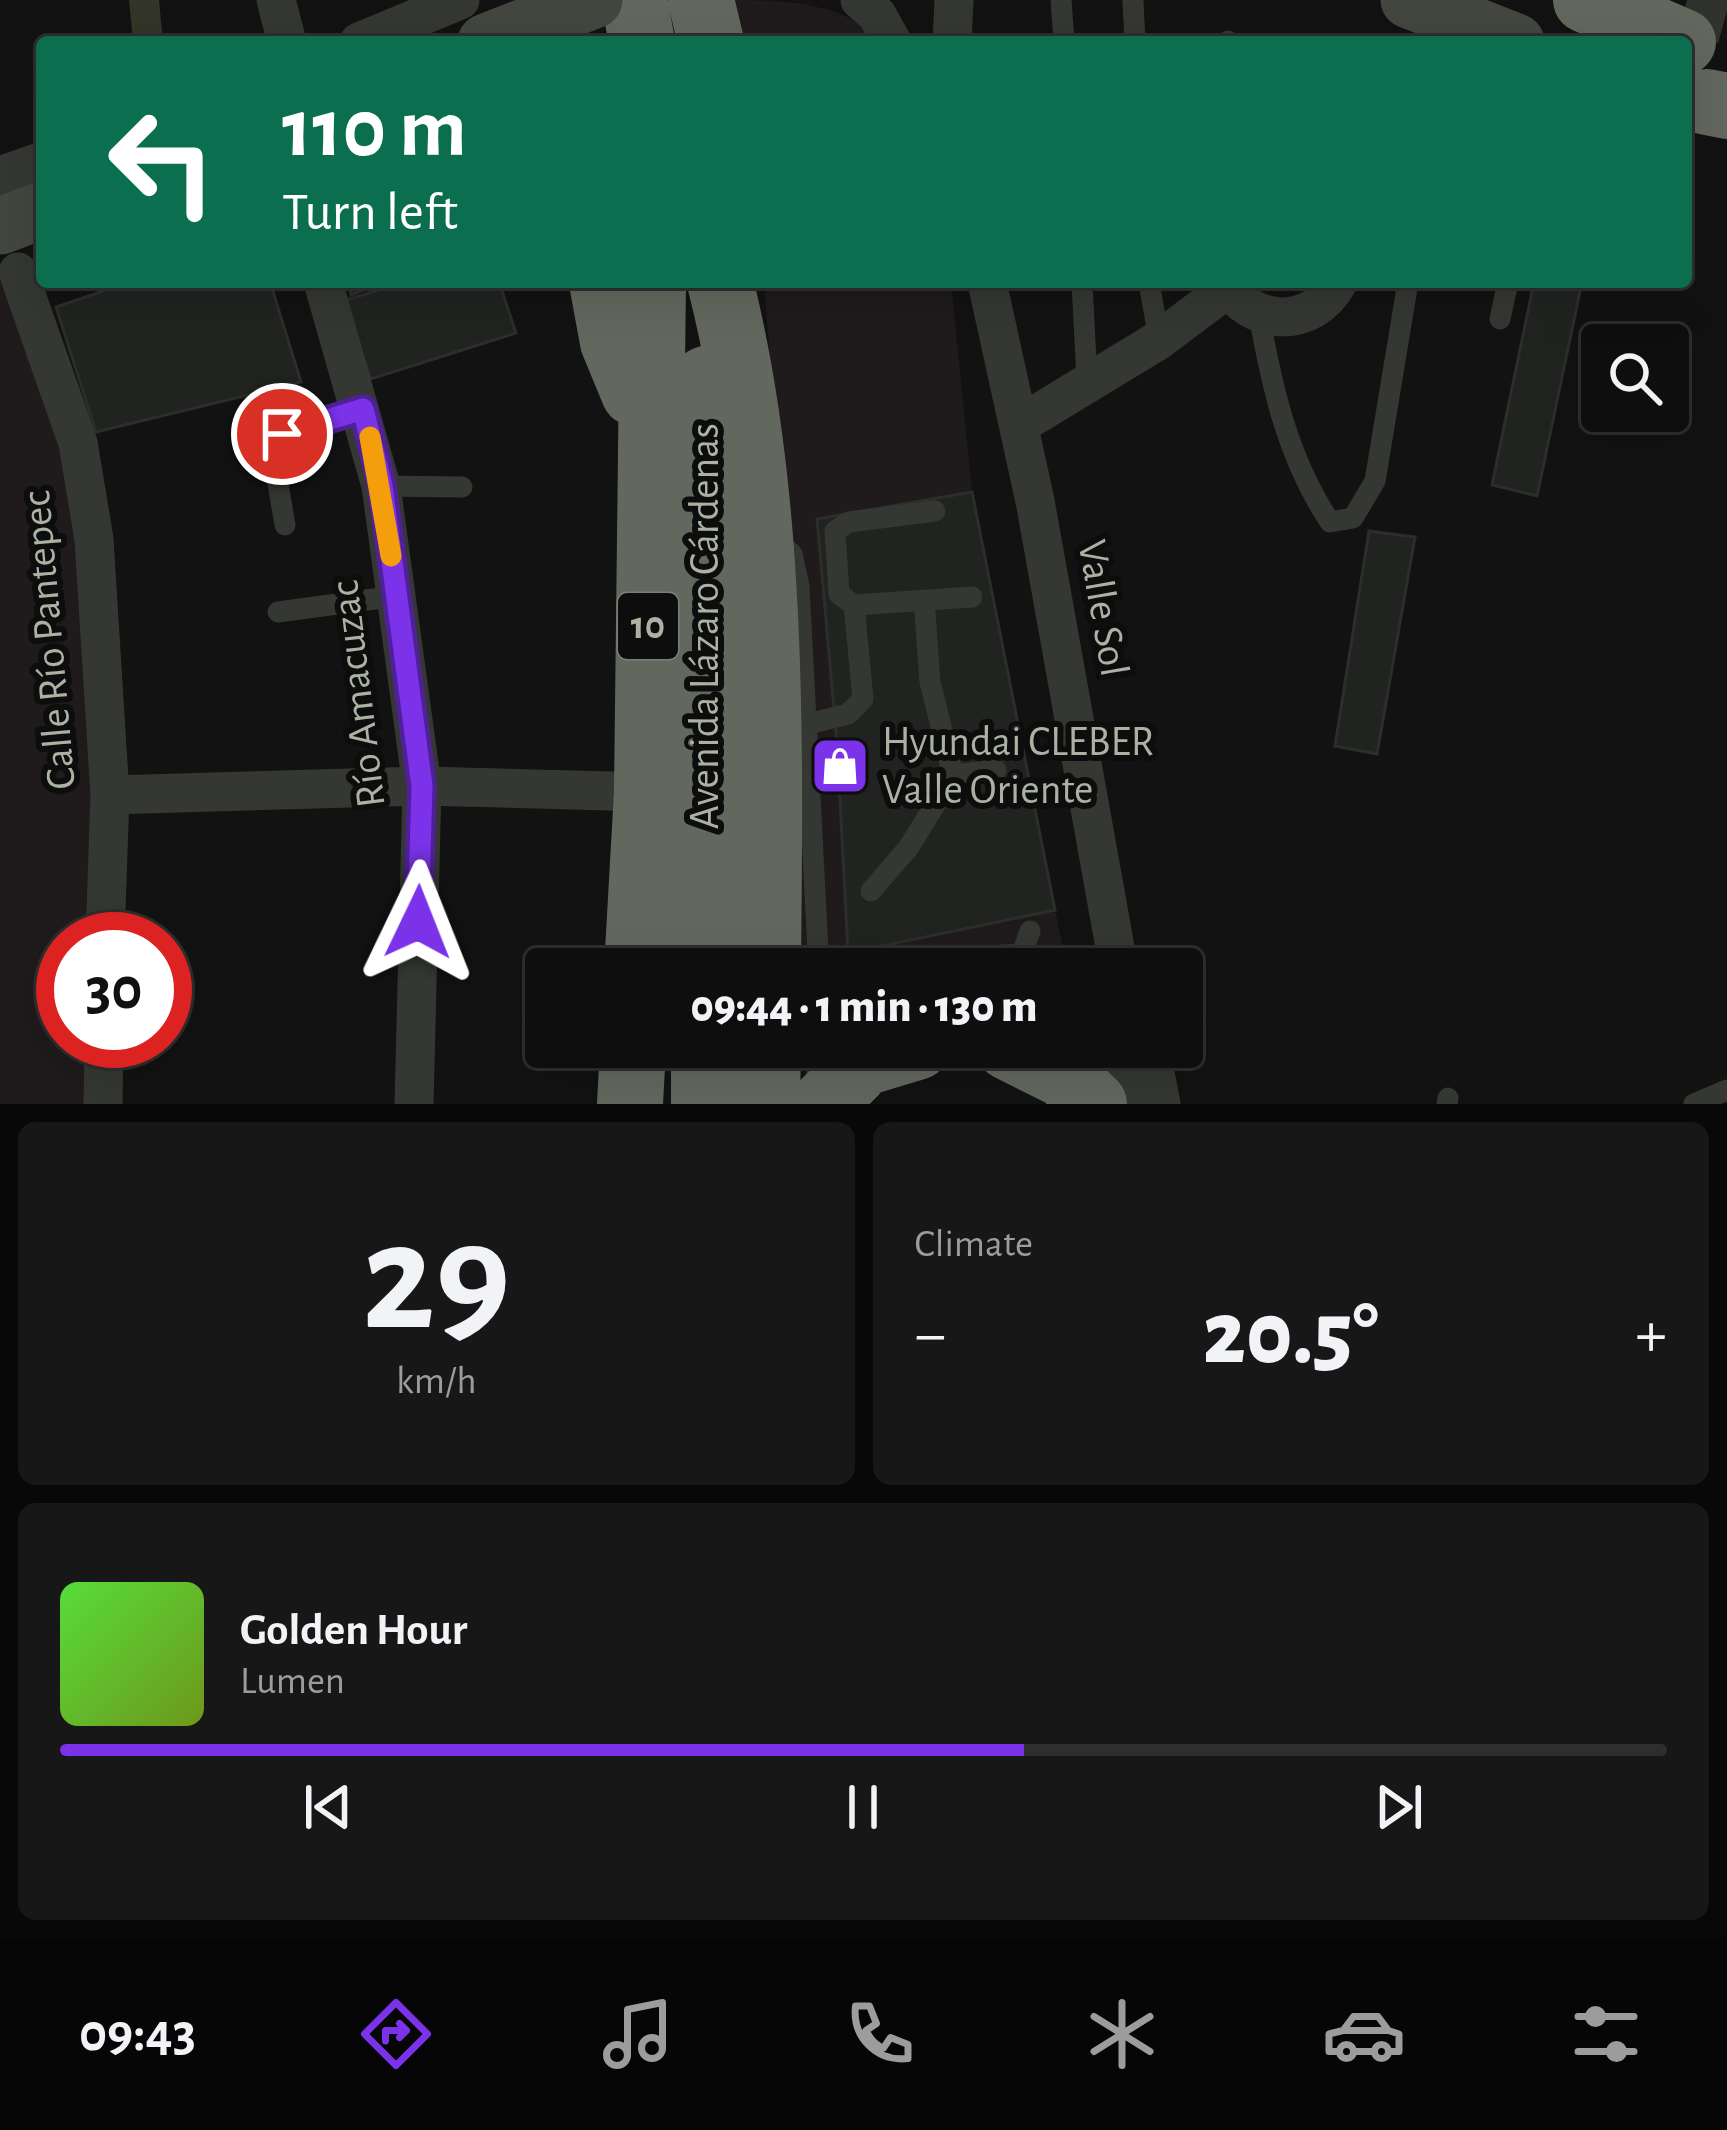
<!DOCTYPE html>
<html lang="en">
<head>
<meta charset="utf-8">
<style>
  body { margin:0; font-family:"Alegreya Sans",sans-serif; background:#161716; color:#f1f3f6; height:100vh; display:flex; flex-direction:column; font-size:45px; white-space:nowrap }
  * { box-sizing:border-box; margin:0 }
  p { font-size:39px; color:#9a9c9d }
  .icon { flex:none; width:66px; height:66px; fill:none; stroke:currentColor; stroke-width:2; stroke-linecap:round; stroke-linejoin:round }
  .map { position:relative; height:1104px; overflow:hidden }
  .drawer { display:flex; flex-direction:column; gap:18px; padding:18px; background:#070807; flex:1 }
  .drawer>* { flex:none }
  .hud { position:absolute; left:36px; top:36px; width:1656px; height:252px; border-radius:12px; box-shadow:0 12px 48px #0002,0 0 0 3px #2d2e2e; background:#0b6e4f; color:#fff; overflow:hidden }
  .fabs { position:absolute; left:1581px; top:324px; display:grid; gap:24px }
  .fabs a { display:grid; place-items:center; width:108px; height:108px; border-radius:12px; background:#0d0e0d; box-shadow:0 12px 48px #0002,0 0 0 3px #2d2e2e; font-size:60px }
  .speed { position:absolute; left:36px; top:912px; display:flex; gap:24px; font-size:60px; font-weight:700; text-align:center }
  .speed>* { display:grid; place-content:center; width:156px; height:156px; border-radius:50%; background:#0d0e0d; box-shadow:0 12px 48px #0002,0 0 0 3px #2d2e2e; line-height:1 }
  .speed .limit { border:18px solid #d22; background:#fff; color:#111 }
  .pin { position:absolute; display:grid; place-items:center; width:102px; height:102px; color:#fff; margin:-51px; border:6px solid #fff; border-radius:50%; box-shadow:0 3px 12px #0007 }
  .me { position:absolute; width:132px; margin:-66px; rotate:2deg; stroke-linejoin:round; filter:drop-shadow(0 0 9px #0008) }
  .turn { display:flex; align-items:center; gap:42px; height:252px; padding:0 48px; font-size:54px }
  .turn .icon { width:156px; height:156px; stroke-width:2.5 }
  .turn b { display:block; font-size:84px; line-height:102px }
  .big { font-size:90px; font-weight:800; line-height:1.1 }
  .drawer .tile { flex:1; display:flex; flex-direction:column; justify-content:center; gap:18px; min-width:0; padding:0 42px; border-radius:18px; background:#161716 }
  .drawer .dial { align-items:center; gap:0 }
  .dial b { font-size:156px; line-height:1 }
  .song { display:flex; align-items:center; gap:36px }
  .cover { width:144px; height:144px; border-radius:18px; background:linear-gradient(135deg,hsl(110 70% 55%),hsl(80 70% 35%)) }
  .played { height:12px; border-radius:6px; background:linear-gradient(90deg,#7b32e9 60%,#2d2e2e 60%) }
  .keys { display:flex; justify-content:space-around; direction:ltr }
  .heat { display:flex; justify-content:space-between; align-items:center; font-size:66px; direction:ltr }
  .drawer .tiles { flex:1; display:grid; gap:18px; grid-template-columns:1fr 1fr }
  .tile:last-child { grid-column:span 2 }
  .trip { position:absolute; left:525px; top:948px; width:678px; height:120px; border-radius:12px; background:#0d0e0d; box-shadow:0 12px 48px #0002,0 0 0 3px #2d2e2e; font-weight:800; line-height:120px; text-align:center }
  .menu { display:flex; height:192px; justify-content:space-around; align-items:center; background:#050605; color:#9a9c9d }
  .menu .icon { width:84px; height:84px }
  .menu .selected { color:#7b32e9 }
  .menu b { font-size:54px; color:#f1f3f6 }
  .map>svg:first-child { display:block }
  .green { fill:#1f1a1b }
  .water { fill:#333528 }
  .building { fill:#212321; stroke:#2c2e2b; stroke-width:3 }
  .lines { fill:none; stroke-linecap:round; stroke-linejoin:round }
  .highway-tunnel { stroke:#30322e; stroke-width:66; stroke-dasharray:66 33; stroke-linecap:butt }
  .lane { stroke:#343732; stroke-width:21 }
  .street { stroke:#343732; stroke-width:39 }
  .secondary { stroke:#434740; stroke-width:57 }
  .highway { stroke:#63685e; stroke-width:66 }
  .secondary-bridge { stroke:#434740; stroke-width:57 }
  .route-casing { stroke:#502097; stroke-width:30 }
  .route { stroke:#7b32e9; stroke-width:21 }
  .slow { stroke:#f59e0b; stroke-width:21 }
  .labels { text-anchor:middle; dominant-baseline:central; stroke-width:12; stroke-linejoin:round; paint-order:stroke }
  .shield { fill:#0c0d0c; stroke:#7b8076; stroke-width:3 }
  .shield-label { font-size:39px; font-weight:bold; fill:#abb2a3 }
  .street-label { font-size:42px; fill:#abb2a3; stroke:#0c0d0c }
  .poi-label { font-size:42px; fill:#abb2a3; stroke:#0c0d0c; text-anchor:start }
</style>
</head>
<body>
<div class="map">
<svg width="1727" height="1104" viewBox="0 0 1727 1104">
  <rect width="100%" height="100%" fill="#111211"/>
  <!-- green -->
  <path class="green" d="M720,0c58,0 128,0 158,42h-137z
    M18,272l60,171 32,496h-47v102h46v63h-109v-822z
    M764,282h187l21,210 95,477h-269l-15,-440z"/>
  <!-- water -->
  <path class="water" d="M129,0h30l4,42h-30z"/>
  <!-- building -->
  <path class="building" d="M130,282h140l31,100 -205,50 -40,-125z
    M349,282h36l-34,13z
    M405,282h94l17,51 -145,46 -28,-78z
    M1534,282h48l-45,214 -45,-11z
    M972,492l83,418 -207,43 -11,-210 -20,-224z
    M1369,531l46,6 -38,217 -42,-8z"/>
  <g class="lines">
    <!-- highway-tunnel -->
    <path class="highway-tunnel" d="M1687,0l40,11"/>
    <!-- lane -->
    <path class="lane" d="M1061,0l3,42
      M1133,1l2,41
      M1228,42v-1
      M1082,282l5,99
      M1149,282l10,58
      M1259,314c13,74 29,145 71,208l23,-4 22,-37 33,-199
      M1500,319l8,-37
      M381,486l81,1
      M935,511l-86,11 -14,9 4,63 15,11 118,-8
      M285,525l-13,-76 10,-15 81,-25
      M776,541l16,13 7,32 20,383
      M924,600l6,82 23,93
      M278,612l118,-16
      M808,724l40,-10 15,-15 -9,-94
      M871,891l38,-44 44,-72 43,-5
      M892,969l28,-10 102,-5 8,-23
      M816,1091l2,-44
      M1447,1104l1,-6
      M1694,1104l33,-14"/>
    <!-- street -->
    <path class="street" d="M276,0l11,42
      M860,0l17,15 15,27
      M359,42l101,-42
      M952,42l2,-42
      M0,176l42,-15
      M18,272l60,171 16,96 16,256 -5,144
      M323,282l58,204 41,300 -8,318
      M987,282l48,219 81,452 -2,16
      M1225,282c25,45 88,48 113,0
      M1019,425l140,-85 68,-51
      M110,795l312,-9 225,6
      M1116,1047l10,57
      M1150,1047l11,57
      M103,1104l1,-63"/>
    <!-- secondary -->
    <path class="secondary" d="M1409,0l107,42
      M0,226l42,-16"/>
    <!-- highway -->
    <path class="highway" d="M634,0l8,42
      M701,0l10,42
      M1586,0l97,42
      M1707,102l20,4
      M602,282l11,60 21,51
      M720,282c55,215 50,466 48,687
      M637,969l10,-177 6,-510
      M704,969l2,-590
      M1008,1047l56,28 30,29
      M630,1104l3,-57
      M704,1104v-57
      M767,1104l1,-57
      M823,1104l41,-41 53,-16"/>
    <!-- secondary-bridge -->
    <path class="secondary-bridge" d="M486,42l108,-42"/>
  </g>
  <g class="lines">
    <!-- route casing -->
    <g class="route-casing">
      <path id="route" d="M282,434l81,-25 19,77 40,300 -4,136"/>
    </g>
    <!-- route -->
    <use href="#route" class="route"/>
    <!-- slow -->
    <path class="slow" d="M370,437l21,119"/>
  </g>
  <!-- icons -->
  <defs>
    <g id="shop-square" transform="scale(3)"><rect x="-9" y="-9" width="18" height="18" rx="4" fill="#7b32e9" stroke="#0c0d0c"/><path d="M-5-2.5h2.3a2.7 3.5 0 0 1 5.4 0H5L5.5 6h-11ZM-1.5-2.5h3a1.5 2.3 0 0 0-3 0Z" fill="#fff"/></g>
  </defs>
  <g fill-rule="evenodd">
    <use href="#shop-square" x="840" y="766"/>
  </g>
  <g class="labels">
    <!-- shield labels -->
    <rect class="shield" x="618" y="593" width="60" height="66" rx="9"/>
    <g class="shield-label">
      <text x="648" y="626">10</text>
    </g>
    <!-- street labels -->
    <g class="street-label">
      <text transform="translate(1103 608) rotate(80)">Valle Sol</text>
      <text transform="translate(705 626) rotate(-90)">Avenida Lázaro Cárdenas</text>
      <text transform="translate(49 640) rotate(-95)">Calle Río Pantepec</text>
      <text transform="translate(358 694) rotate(-97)">Río Amacuzac</text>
    </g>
    <!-- poi labels -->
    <g class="poi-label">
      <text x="882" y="742">Hyundai CLEBER<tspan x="882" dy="48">Valle Oriente</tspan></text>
    </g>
  </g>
</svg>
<div class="fabs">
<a><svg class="icon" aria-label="search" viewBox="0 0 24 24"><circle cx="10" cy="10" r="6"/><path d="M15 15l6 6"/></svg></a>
</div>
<div class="speed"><div class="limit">30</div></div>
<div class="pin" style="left:282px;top:434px;background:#d93025"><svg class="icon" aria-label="arrive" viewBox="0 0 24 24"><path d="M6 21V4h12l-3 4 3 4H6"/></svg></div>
<svg class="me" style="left:418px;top:922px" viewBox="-20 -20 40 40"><path d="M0-17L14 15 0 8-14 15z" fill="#7b32e9" stroke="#fff" stroke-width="4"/></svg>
<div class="trip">09:44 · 1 min · 130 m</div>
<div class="hud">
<div class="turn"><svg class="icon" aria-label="left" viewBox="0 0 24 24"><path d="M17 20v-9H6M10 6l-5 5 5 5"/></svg><div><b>110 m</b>Turn left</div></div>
</div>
</div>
<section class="drawer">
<div class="tiles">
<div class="tile dial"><b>29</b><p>km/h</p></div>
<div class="tile"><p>Climate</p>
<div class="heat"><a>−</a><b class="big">20.5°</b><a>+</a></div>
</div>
<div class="tile">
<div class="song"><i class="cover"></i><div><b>Golden Hour</b><p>Lumen</p></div></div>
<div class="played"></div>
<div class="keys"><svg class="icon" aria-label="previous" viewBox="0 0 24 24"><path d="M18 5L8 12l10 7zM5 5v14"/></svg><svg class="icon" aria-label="pause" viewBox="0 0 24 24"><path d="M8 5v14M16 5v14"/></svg><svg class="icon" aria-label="next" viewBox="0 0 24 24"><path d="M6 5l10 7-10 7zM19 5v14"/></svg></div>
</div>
</div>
</section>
<nav class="menu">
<b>09:43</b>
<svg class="icon selected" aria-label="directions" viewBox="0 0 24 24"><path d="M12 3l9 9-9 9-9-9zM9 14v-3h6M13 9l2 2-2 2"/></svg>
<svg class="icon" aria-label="music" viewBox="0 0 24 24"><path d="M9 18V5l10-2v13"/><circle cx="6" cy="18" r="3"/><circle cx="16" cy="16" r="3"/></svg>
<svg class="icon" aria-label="phone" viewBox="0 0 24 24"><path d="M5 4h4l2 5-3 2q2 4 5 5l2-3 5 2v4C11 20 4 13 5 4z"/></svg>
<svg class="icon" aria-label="climate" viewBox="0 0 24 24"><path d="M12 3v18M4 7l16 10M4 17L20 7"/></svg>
<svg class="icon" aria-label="car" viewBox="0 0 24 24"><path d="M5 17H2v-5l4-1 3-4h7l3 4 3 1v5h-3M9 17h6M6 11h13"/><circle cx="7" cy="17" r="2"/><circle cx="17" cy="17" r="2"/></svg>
<svg class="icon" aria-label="filters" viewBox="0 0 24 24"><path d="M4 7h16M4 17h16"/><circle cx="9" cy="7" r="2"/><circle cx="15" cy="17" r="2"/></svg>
</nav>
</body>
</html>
